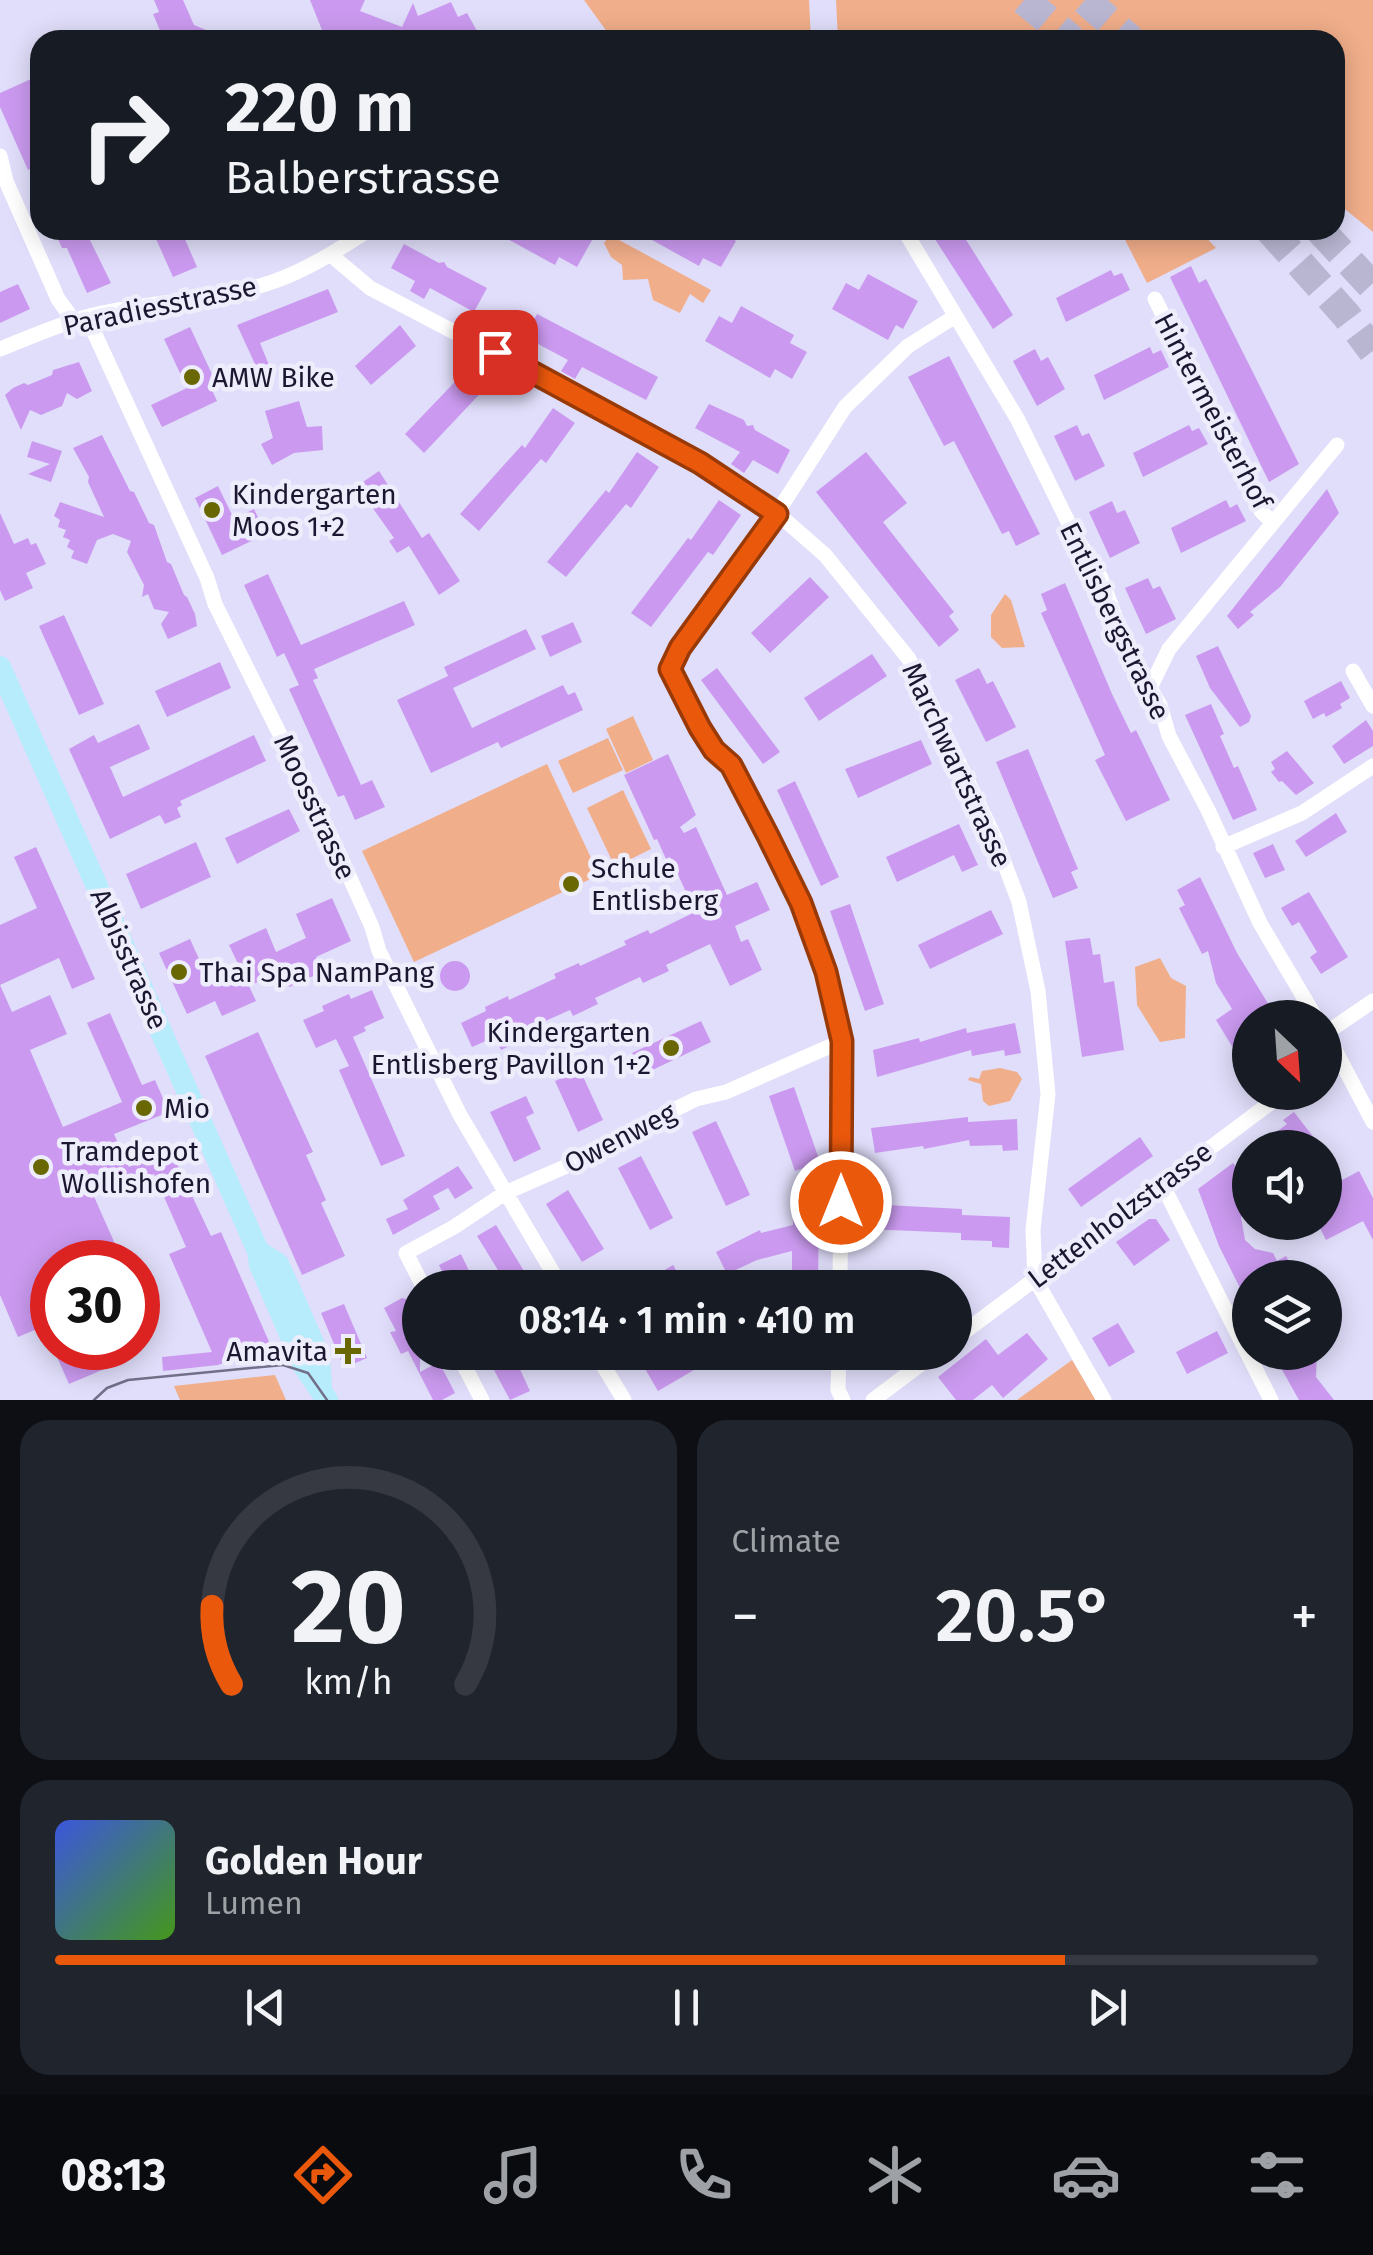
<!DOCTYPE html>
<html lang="en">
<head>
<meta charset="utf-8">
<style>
  body { margin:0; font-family:"Fira Sans",sans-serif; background:#20242c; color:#f1f3f6; height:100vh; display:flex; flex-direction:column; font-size:38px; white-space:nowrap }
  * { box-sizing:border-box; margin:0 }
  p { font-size:32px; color:#9ea1a6 }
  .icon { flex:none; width:55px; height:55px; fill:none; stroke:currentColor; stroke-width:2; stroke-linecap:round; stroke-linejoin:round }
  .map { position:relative; height:1400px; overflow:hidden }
  .sheet { display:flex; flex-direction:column; gap:20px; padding:20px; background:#0d0f14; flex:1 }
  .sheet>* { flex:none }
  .hud { position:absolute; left:30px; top:30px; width:1315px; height:210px; border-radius:30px; box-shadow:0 5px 25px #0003; background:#171b24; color:#f1f3f6; overflow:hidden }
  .needle { width:65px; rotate:155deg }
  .fabs { position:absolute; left:1232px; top:1000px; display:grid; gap:20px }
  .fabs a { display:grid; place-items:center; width:110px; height:110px; border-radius:50%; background:#171b24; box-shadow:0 5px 25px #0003; font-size:50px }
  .speed { position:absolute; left:30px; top:1240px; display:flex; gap:20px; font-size:50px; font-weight:700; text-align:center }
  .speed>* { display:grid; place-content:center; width:130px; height:130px; border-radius:50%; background:#171b24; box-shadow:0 5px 25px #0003; line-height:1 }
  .speed .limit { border:15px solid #d22; background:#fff; color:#111 }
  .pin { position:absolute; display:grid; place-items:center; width:85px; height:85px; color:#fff; margin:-42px; border-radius:20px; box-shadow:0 5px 15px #0006 }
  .me { position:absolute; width:110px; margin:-55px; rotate:0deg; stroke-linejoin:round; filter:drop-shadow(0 0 8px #0008) }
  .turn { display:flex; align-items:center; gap:35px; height:210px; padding:0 30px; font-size:45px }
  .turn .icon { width:130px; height:130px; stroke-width:2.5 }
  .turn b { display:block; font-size:70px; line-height:85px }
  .big { font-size:75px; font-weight:600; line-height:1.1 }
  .sheet .card { flex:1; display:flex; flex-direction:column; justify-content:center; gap:15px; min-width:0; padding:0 35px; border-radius:30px; background:#20242c }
  .sheet .dial { align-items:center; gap:0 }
  .dial svg { height:260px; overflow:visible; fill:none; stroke:#363941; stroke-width:7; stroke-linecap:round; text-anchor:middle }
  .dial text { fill:#f1f3f6; stroke:none }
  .song { display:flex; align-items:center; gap:30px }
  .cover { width:120px; height:120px; border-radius:15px; background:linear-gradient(135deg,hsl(230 70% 55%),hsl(100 70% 35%)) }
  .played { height:10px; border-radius:5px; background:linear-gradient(90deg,#ea580c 80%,#363941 80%) }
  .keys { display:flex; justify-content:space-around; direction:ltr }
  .heat { display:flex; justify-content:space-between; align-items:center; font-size:55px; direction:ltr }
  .sheet .tiles { flex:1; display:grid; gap:20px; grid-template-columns:1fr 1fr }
  .card:last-child { grid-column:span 2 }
  .trip { position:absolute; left:402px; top:1270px; width:570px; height:100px; border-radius:50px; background:#171b24; box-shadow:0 5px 25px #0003; font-weight:600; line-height:100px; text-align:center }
  .dock { display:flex; height:160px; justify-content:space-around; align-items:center; background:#090b0e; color:#9ea1a6 }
  .dock .icon { width:70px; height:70px }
  .dock .selected { color:#ea580c }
  .dock b { font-size:45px; color:#f1f3f6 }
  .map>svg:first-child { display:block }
  .green { fill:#f1ae8a }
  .building { fill:#cb9af0 }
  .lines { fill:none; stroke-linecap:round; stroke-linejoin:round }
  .motorway-tunnel { stroke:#b9b6d2; stroke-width:30; stroke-dasharray:30 15; stroke-linecap:butt }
  .minor { stroke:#fff; stroke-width:15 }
  .secondary { stroke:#b7ecfd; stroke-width:22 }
  .tram { stroke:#726f89; stroke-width:2.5 }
  .route-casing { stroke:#983908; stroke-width:25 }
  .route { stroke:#ea580c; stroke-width:18 }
  .poi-dot { fill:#686701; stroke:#eeedfb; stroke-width:4 }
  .labels { text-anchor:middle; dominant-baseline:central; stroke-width:9; stroke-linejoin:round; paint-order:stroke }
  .street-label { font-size:28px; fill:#1b1730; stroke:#eeedfb }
  .poi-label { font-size:28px; fill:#1b1730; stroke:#eeedfb; text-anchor:start }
</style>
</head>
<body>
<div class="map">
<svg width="1373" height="1400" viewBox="0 0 1373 1400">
  <rect width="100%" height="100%" fill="#e0defa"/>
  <!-- green -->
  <path class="green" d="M584,0h225l2,40h-198z
    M836,0h537v232l-38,-31v-161h-497z
    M1120,230h79l17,18 -69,35z
    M610,235l101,55 -8,13 -13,-9 -10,19 -27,-13 -5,-21 -25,1 -1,-15 -11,-8 -7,-14z
    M1005,594l6,6 14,47 -23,1 -11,-11v-22z
    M633,716l20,44 -27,13 -20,-44z
    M608,738l15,32 -50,23 -15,-32z
    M547,764l52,111 -185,87 -52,-111z
    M623,790l28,59 -36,18 -28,-59z
    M1160,958l11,20 15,8 -1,52 -25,4 -23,-37 -2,-38z
    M1000,1068l17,4 5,7 -12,22 -21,5 -6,-5 -2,-17 -13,-4 2,-3 9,2 3,-8z
    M1072,1360l24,40h-79z
    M275,1375l11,25h-106l-6,-14z"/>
  <!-- building -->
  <path class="building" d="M154,0h29l11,25 36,15h-66l-11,-26 6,-2z
    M310,0h55l-5,11 42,16 11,-24 5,13 33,-14 7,15 9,-4 15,27h-156z
    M40,75v89l-12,6 -28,-63v-14z
    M54,230h31l26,53 -24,10 -20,-45h-5z
    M152,230h29l16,37 -24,10z
    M491,230h82l19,10 -15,27 -18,-10 -4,8z
    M634,230h82l20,11 -15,26 -18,-9 -4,8z
    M929,230h31l53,85 -20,14z
    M404,244l35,19 5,-1 3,5 40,21 -13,24 -44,-24 -6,11 -14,-8 5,-10 -24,-13z
    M1191,266l8,17 7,-4 93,185 -30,18 -99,-205z
    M1111,270l3,6 8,-3 8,17 -64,32 -10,-24z
    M868,274l50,27 -15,28 -7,-4 -8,15 -56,-31 14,-26 13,7z
    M18,284l12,25 -30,14v-31z
    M328,289l10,23 -78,31 11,27 -11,5 -23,-50z
    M741,306l53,29 -4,8 17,9 -15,27 -17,-10 -5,9 -65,-37 14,-25 13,7z
    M537,314l121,63 -12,23 -64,-33 -7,12 -14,-8 7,-11 -43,-23z
    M400,325l16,21 -45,39 -16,-19z
    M190,327l28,60 -6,3 5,11 -55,26 -11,-22 36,-17 -23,-49z
    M1150,347l3,7 8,-4 8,17 -65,33 -10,-25z
    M1035,349l6,12 7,-4 17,32 -28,17 -24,-45z
    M949,356l91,178 -24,12 -7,-15 -7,3 -48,-93 -10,5 -36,-69z
    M79,362l13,29 -15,8 -10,-6 -5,13 -21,9 -11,-5 -9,20 -16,-35 8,-7 11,-5 4,2 24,-10 1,-5z
    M471,365l20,17 -67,71 -19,-19z
    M299,401l8,26 15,-1 1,24 -29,3 -22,12 -11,-21 12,-6 -8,-27z
    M709,404l35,16 3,6 6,-1 2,5 35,20 -12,24 -25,-14 -9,13 -13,-9 9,-12 -45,-24z
    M553,408l22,15 -29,40 -5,-4 -62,72 -19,-17 62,-69 3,3z
    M1077,425l5,11 7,-3 16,33 -30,15 -21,-45z
    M1189,425l3,6 7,-3 9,16 -65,33 -10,-24z
    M102,435l28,56 4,1 15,31 5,2 13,37 4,2 13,31 3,2 8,17 2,12 -29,13 -7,-15 8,-12 -15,-3 -6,-15 -6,3 2,-12 -17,-33 4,-11 -18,-7 -16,6 -10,24 -16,-6 3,-7 -7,-4 3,-7 -7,-3 3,-7 -8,-3 2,-7 -6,-4 6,-14 44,15 -16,-35 1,-5 -16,-29z
    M32,441l30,10 -11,31 -23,-8 22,-10 -23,-7z
    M637,452l22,15 -28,41 -5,-4 -60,73 -19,-15 59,-72 3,3z
    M866,452l41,51 -24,19 71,90 -5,4 10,14 -20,17 -123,-155z
    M379,471l43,67 7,-5 31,48 -21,14 -30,-49 -12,7 -8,-12 5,-3 -37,-52z
    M218,486l16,33 20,-10 12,25 -44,21 -27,-57z
    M1327,489l12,24 -59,74 -30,25 4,3 -16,14 -11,-13z
    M719,500l22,15 -28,40 -5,-3 -57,75 -20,-14 57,-75 3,2z
    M1226,500l4,8 7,-4 9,17 -65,32 -10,-25z
    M1112,501l5,12 8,-3 15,33 -30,15 -21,-46z
    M0,513l14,31 14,-6 3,7 5,-2 10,21 -20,9 7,15 -28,13 -5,-11z
    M268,574l33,71 103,-44 11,24 -101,44 4,9 -5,2 48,105 11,-5 13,27 -30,13 -11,-25 -6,2 -49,-108 10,-4 -15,-32 -7,4 -33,-72z
    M810,577l19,20 -59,56 -19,-20z
    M1148,578l5,11 7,-3 16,33 -30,15 -21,-46z
    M1065,583l47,111 19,39 5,-3 34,70 -44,21 -31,-61 10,-5 -64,-142 6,-3 -6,-16z
    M64,615l40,89 -25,11 -40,-89z
    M573,622l9,20 -32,15 -9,-21z
    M526,629l10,20 -83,39 19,40 91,-43 5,10 7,-3 8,18 -82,38 -3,-6 -67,31 -34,-73 51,-24 -4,-9z
    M1218,646l33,70 -2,6 -9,5 -30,-39 -14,-32z
    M872,654l15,22 -68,45 -15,-23z
    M220,662l11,26 -64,29 -12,-26z
    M717,668l63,84 -17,12 -62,-84z
    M979,668l8,16 6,-3 23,46 -30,15 -31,-62z
    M1341,681l9,17 -10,6 2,4 -16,9 -2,-4 -11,6 -9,-18z
    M1211,704l13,30 -4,2 14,32 4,-2 19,44 -24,10 -48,-105z
    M1366,720l7,11v15l-29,18 -12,-18z
    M139,724l11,25 -40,18 13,30 131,-62 12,26 -86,40 2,4 -5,3 4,9 -16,7 -5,-9 -50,24 -41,-90 25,-14 4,8z
    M921,740l11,24 -74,34 -13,-29z
    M1028,749l50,120 -7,3 7,16 -25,10 -57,-136z
    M1287,751l27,32 -18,12 -14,-14 -3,1 -8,-10 4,-3 -4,-7z
    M668,754l28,61 -16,12 4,6 12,-6 31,68 30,-13 13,28 -35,16 6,16 7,-3 14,31 -32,16 -20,-42 -44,21 3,6 -26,12 -3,-6 -45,21 3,6 -25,12 -3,-6 -45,20 4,7 -28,13 -6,-13 -23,10 -11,-24 25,-12 -1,-4 23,-11 1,4 47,-22 -2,-4 25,-11 1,3 46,-21 -2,-4 24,-11 2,4 45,-22 -25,-55 -4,2 -9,-20 -3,1 -30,-65z
    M795,781l44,96 -18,9 -44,-96z
    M289,809l11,22 -63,33 -12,-26z
    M1336,813l11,19 -41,25 -11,-16z
    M959,824l19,41 -16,7 -8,-17 -57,27 -11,-25z
    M196,842l15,35 -70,32 -15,-35z
    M1273,844l12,26 -20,8 -12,-25z
    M36,847l59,132 -23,10 -13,-31 -59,27 12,27 38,-17 17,39 -37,16 33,77 59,-25 -35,-79 23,-10 32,72 13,-5 14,32 -55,22 15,33 41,-18 41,87 10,-4 49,112 -52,21 -55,6 -1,-14 50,-5 -43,-98 17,-7 -32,-73 -62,18 31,70h-71v56l-9,5 1,3 -26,11 -18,-42v-370l37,-17 -23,-51z
    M1200,877l37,76 40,65h-27v58l-34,-56 16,-11 -16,-26 -8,-32 -6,3 -23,-46 6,-3 -8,-15z
    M1309,892l39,65 -27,17 -11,-17 7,-5 -18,-30 -7,4 -11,-18z
    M332,898l19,43 -35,16 6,15 -33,15 -7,-16 -33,15 7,15 -34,15 -7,-15 -28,13 -28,-61 31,-14 19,42 31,-13 -11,-23 37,-17 10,24 30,-14 -10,-24z
    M850,904l34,100 -19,7 -35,-100z
    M991,910l12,24 -73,35 -12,-24z
    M1090,938l3,17 7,-1 4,29 10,-2 10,69 -42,7 -17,-116z
    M440 976a15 15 0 1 1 30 0a15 15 0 1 1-30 0Z
    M372,990l12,28 -20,9 2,4 -13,6 52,119 -24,10 -42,-96 10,-4 -13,-27 -20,9 -13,-28 21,-9 -2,-5 27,-12 2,5z
    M701,1021l10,21 -69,33 -10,-22z
    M1015,1023l6,30 -16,3 -1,-6 -32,6 -1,-6 -94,27 -4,-27 46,-12 1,4 46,-14 1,5z
    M258,1032l55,120 -7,3 20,45 -5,3 24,53 -43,19 -97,-219z
    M580,1070l23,50 -25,12 -23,-51z
    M794,1087l26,75 -25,9 -26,-75z
    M526,1096l8,17 -8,4 15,32 -27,13 -24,-50z
    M1294,1112l28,36h-48l-7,-9 20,-15 -4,-4z
    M968,1117v5l49,-3 1,31 -15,1 -1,-6 -32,1 -1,-6 -45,9 -1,-3 -48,7 -4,-25z
    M716,1121l34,74 -24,11 -34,-74z
    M1140,1137l13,19 -72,51 -13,-18z
    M641,1156l32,62 -23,12 -32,-62z
    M1233,1163l6,8 5,-3 6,8v25l-9,16 4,23 10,9 18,4 4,8 9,-5 8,14 -10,8h-34v30l-31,-62 -21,-57z
    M458,1166l15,22 -18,11 -7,-11 -15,8 7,13 -47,26 -7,-16 22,-10 -5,-9z
    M1359,1171l14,27v42l-10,-19 -37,19 -9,-18h8v-20l11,-5 -5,-11z
    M568,1190l36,59 -22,13 -36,-58z
    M801,1202h18l-1,86h-26v-37l-35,9 -30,14 -11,-22 44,-22 1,3 32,-8v-20h8z
    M867,1204l95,5v6l48,2 -1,31 -17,-1v-6l-31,-1v-7l-95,-4z
    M1149,1219h7l14,21 -36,26 -18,-24z
    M496,1225l34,56 -10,7h-11l-32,-52z
    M461,1254l9,19 -22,11 -9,-19z
    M673,1265l14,23h-52z
    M402,1298l4,1 14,26v47l19,-10 16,31 -13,7h-9l-25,-49 -7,3 -11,-22 6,-1 -12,-23z
    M344,1304l23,54 -23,10 -23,-55z
    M1118,1323l17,29 -26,15 -17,-29z
    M1217,1331l11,22 -41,21 -11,-22z
    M1027,1333l21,26 -45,39 -11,-13 -19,15h-17l-18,-23 48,-38 12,16z
    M53,1348h54l7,17 -45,19z
    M496,1352h16l18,39 -20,9 -23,-43z
    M668,1352h57l-67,39 -14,-24z
    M1272,1352h45l-1,25 18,23h-35z"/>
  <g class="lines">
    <!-- motorway-tunnel -->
    <path class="motorway-tunnel" d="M1024,0l48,40
      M1085,0l46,40
      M1270,230l76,85 27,36
      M1320,230l53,57"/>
    <!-- minor -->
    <path class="minor" d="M0,156l6,25 52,118 16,22
      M904,230l114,190 56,114 27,44 36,98 13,12 10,17 9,31 39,74 52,113 56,95
      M331,255l39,33 241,126 89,49 77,50 48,42 84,104 86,179 24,64 19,89 10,103 -15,136 2,49 69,121
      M1155,299l106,212 11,11
      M87,317l120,261 8,26 120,241 37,82 7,24 81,164 102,173
      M0,349c28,-11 57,-24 86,-32 63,-17 128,-14 189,-36 34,-12 64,-32 94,-51
      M1353,671l20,35
      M1150,688l19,-39 168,-204
      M1223,847l79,-34 71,-47
      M1325,1031l48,91
      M1326,1033l47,-32
      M1163,1186l108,214
      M424,1288l-18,-35 48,-26 51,-34 94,-41 22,-16 75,-37 30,-7 116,-51
      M840,1288l2,-247 -16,-69 -25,-69 -33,-67 -37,-71 -17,-15 -14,-22 -30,-59 10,-21 97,-135 68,-106 63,-61 46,-29
      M955,1339l330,-247
      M457,1352l25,48
      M595,1352l29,48
      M839,1352l-1,38 5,10
      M873,1400l64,-48"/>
    <!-- secondary -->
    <path class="secondary" d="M0,667l258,584 2,14 44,101 23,34
      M258,1251l20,13 17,37 24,56 2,30"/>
    <!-- tram -->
    <path class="tram" d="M94,1400l13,-12 21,-8 155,-15 25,8 19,27"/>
  </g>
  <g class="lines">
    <!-- route casing -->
    <g class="route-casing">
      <path id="route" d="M495,352l205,111 77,51 -97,134 -10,21 30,59 14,22 17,15 37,71 33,67 25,69 16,69 -1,161"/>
    </g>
    <!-- route -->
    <use href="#route" class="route"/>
  </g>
  <!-- markers -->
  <g class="poi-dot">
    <circle cx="192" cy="377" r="10"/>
    <circle cx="212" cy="510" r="10"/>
    <circle cx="571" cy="884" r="10"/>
    <circle cx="179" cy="972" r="10"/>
    <circle cx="671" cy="1048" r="10"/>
    <circle cx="144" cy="1108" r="10"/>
    <circle cx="41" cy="1167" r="10"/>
    <path d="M343 1336h10v10h10v10h-10v10h-10v-10h-10v-10h10z"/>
  </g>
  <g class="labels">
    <!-- street labels -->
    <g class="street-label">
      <text transform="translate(160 306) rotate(-12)">Paradiesstrasse</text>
      <text transform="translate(1213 411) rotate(62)">Hintermeisterhof</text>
      <text transform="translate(1115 621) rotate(64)">Entlisbergstrasse</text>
      <text transform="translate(957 765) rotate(65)">Marchwartstrasse</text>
      <text transform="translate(315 807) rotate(65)">Moosstrasse</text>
      <text transform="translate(129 959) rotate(66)">Albisstrasse</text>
      <text transform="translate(620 1138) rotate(-27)">Owenweg</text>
      <text transform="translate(1120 1215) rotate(-37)">Lettenholzstrasse</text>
    </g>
    <!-- poi labels -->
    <g class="poi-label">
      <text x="212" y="377">AMW Bike</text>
      <text x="232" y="494">Kindergarten<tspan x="232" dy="32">Moos 1+2</tspan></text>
      <text x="591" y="868">Schule<tspan x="591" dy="32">Entlisberg</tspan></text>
      <text x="199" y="972">Thai Spa NamPang</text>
      <text x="651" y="1032" text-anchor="end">Kindergarten<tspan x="651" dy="32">Entlisberg Pavillon 1+2</tspan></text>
      <text x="164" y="1108">Mio</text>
      <text x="61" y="1151">Tramdepot<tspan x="61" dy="32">Wollishofen</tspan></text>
      <text x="328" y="1351" text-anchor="end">Amavita</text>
    </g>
  </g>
</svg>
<div class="fabs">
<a><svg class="needle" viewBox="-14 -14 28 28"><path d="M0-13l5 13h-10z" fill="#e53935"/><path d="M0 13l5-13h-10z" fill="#9ea1a6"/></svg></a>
<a><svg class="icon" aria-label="sound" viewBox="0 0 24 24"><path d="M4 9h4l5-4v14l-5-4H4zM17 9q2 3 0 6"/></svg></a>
<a><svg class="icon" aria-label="layers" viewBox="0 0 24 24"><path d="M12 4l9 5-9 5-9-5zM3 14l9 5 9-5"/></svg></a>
</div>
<div class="speed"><div class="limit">30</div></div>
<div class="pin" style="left:495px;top:352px;background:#d93025"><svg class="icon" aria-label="arrive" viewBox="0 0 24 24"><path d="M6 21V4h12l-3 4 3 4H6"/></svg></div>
<svg class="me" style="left:841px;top:1202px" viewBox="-20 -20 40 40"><circle r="17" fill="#ea580c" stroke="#fff" stroke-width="3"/><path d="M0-11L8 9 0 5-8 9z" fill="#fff"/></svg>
<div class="trip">08:14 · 1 min · 410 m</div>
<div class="hud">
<div class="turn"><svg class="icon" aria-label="right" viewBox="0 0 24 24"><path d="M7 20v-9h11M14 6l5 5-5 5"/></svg><div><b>220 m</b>Balberstrasse</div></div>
</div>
</div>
<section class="sheet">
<div class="tiles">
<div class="card dial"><svg viewBox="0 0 100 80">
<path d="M14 69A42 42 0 1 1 86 69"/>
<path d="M14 69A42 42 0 0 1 8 45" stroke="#ea580c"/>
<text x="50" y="56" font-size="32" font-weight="700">20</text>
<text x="50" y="72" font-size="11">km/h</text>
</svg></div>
<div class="card"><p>Climate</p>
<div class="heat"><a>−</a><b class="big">20.5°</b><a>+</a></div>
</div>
<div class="card">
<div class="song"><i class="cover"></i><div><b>Golden Hour</b><p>Lumen</p></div></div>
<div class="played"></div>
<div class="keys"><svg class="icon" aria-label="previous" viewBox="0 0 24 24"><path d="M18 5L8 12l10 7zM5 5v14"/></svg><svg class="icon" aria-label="pause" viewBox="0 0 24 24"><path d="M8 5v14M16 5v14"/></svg><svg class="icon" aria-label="next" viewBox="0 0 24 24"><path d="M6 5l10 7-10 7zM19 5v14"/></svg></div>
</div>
</div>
</section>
<nav class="dock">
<b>08:13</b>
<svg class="icon selected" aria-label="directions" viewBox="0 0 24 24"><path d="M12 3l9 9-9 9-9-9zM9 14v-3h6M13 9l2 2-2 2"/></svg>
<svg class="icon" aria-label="music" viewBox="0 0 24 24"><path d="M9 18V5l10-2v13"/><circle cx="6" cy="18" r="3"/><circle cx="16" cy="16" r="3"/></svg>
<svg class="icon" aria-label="phone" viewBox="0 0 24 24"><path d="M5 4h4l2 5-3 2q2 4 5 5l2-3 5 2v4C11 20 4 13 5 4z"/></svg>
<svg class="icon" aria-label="climate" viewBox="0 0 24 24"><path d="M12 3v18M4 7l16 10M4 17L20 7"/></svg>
<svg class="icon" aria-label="car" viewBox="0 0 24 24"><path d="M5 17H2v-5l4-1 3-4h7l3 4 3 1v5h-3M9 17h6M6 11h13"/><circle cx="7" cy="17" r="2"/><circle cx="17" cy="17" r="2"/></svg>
<svg class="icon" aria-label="filters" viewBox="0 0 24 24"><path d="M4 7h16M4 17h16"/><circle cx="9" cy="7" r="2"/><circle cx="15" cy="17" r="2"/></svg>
</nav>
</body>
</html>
